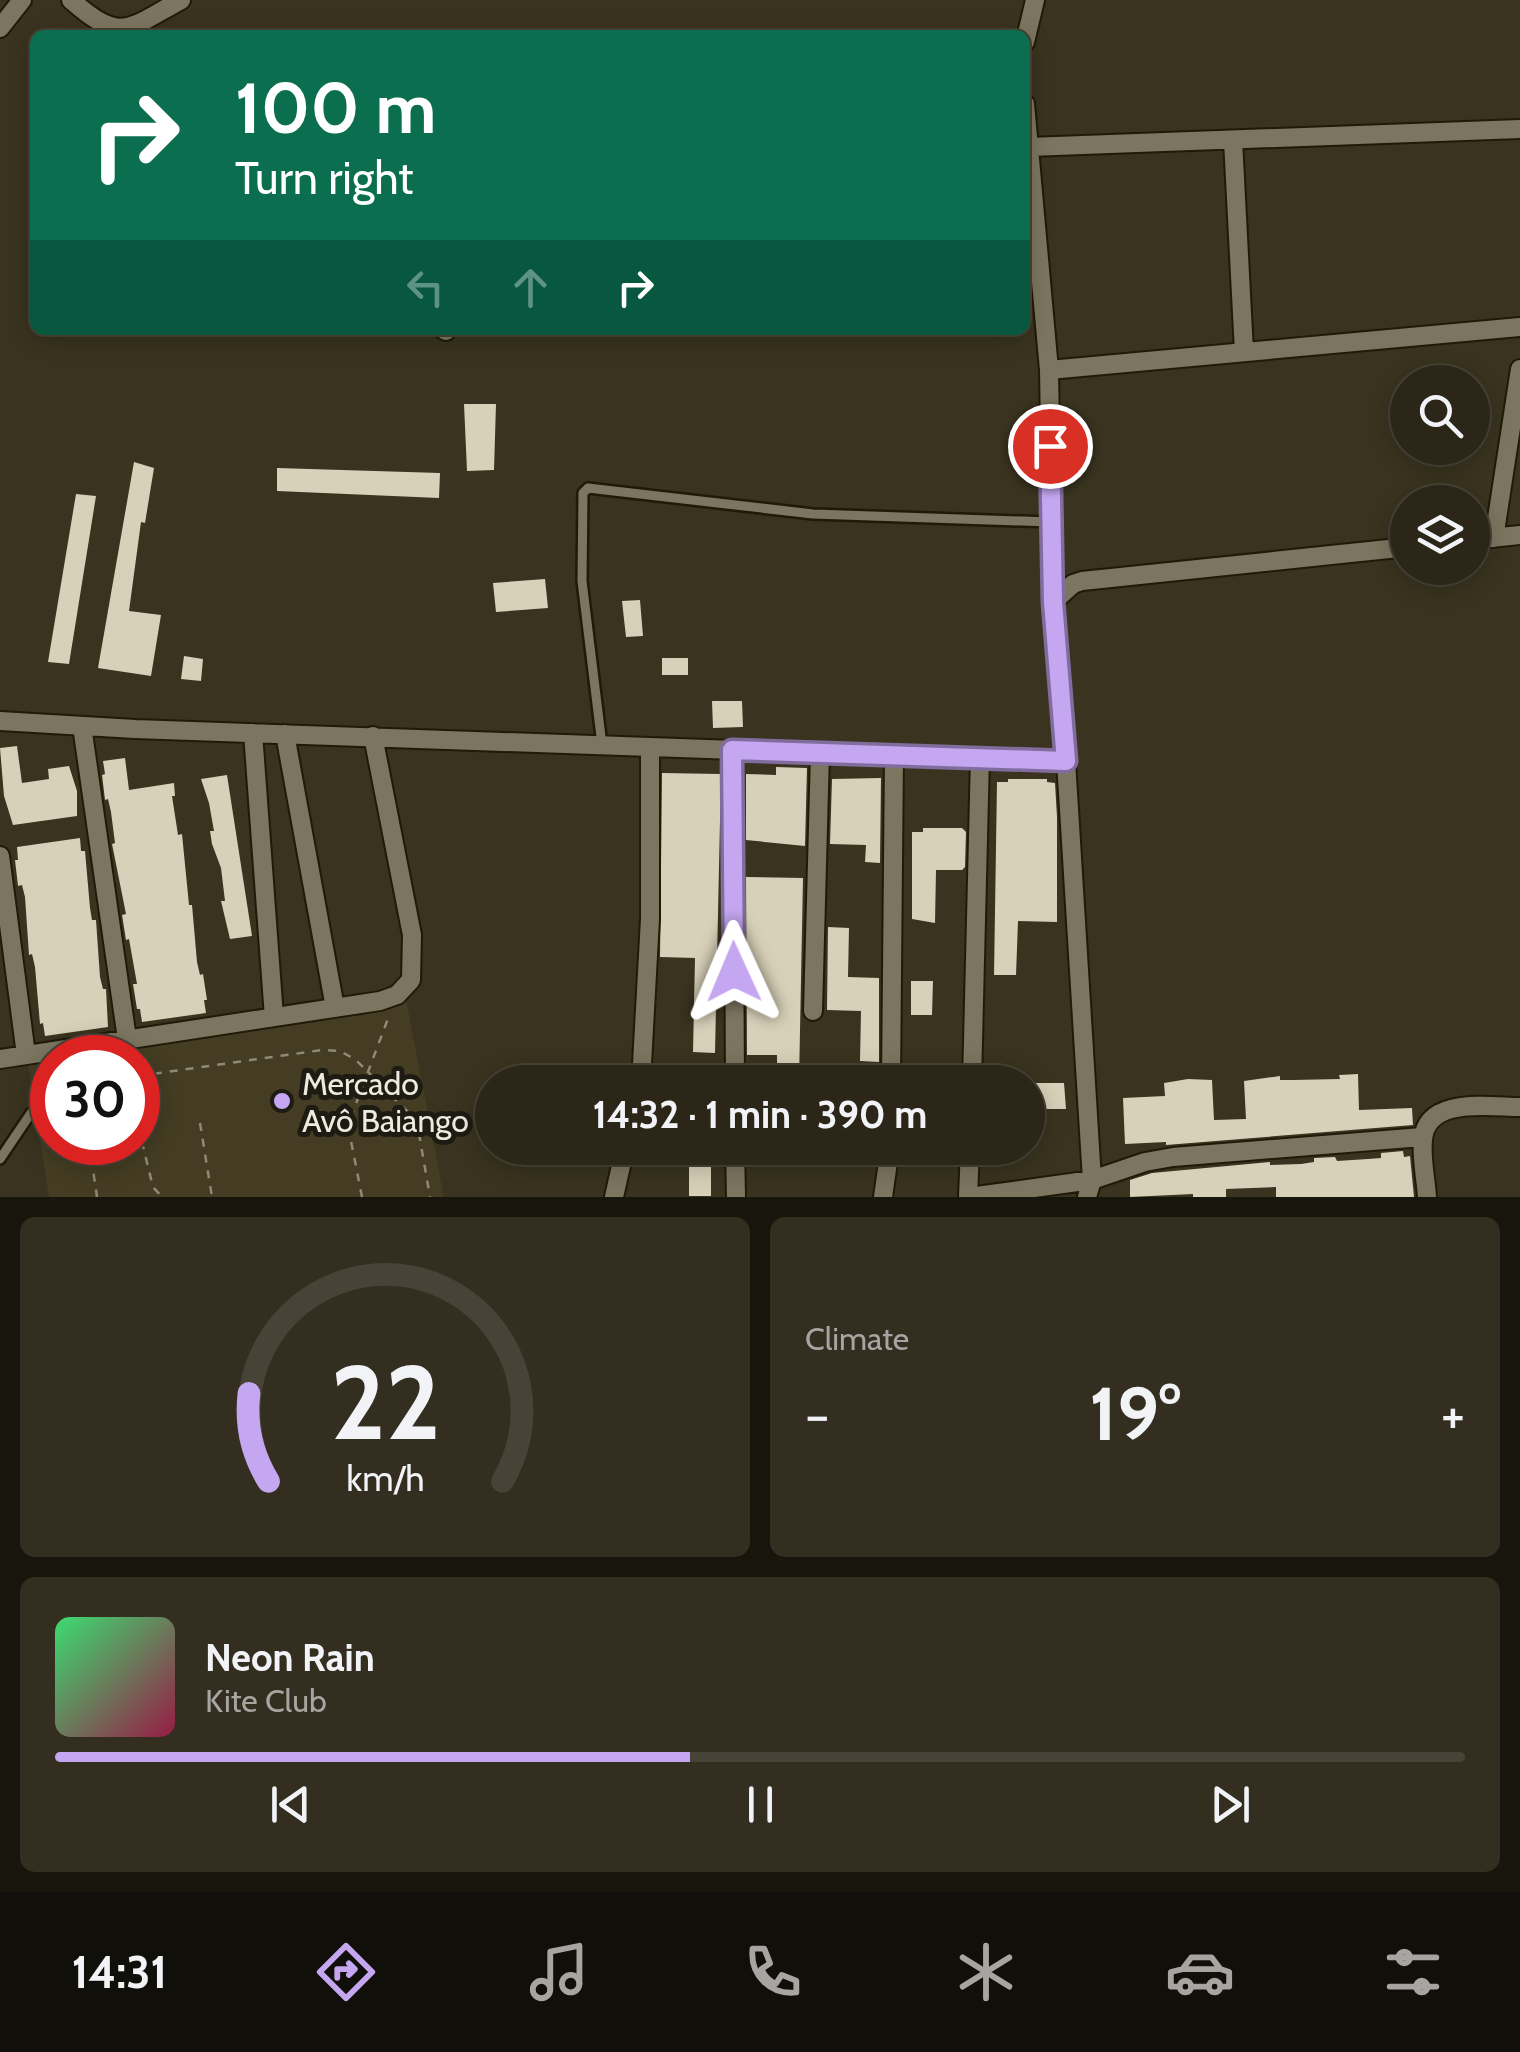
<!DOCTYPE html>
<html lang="en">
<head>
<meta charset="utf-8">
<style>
  body { margin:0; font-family:Cabin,sans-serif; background:#332e20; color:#f1f3f6; height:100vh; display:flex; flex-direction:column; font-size:38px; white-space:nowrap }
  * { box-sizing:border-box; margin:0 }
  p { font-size:32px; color:#a6a5a1 }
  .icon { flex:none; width:55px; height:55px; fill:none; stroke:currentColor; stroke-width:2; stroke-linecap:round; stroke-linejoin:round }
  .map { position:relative; height:1197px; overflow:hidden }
  .sheet { display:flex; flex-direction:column; gap:20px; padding:20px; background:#18150d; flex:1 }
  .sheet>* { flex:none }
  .banner { position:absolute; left:30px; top:30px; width:1000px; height:305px; border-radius:15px; box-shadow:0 5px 25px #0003,0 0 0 2px #474336; background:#0b6e4f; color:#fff; overflow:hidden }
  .controls { position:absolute; left:1390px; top:365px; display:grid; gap:20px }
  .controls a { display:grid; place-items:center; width:100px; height:100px; border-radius:50%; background:#2b2617; box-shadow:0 5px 25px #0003,0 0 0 2px #474336; font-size:50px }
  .speed { position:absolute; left:30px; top:1035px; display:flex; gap:20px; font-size:50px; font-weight:700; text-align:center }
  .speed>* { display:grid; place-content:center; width:130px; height:130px; border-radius:50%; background:#2b2617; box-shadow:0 5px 25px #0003,0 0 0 2px #474336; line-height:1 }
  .speed .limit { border:15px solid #d22; background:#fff; color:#111 }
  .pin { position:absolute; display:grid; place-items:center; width:85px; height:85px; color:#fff; margin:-42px; border:5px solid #fff; border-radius:50%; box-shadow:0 2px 10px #0007 }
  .me { position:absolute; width:110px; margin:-55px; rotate:359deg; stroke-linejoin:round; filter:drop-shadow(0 0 8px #0008) }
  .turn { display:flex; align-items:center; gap:35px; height:210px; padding:0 40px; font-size:45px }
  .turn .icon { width:130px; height:130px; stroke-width:2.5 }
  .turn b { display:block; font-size:70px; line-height:85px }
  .lanes { display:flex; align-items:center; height:95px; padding:0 40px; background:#0003; justify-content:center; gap:50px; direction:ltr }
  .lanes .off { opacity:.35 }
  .big { font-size:75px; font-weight:800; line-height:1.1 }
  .sheet .widget { flex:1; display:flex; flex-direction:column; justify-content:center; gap:15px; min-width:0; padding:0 35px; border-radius:15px; background:#332e20 }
  .sheet .dial { align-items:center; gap:0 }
  .dial svg { height:260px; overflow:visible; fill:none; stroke:#474336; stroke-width:7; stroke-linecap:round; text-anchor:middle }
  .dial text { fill:#f1f3f6; stroke:none }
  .song { display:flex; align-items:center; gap:30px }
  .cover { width:120px; height:120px; border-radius:15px; background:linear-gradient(135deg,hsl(140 70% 55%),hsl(340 70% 35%)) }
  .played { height:10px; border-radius:5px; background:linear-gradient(90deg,#c5a7f1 45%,#474336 45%) }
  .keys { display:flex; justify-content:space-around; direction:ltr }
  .heat { display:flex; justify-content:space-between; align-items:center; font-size:55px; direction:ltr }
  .sheet .tiles { flex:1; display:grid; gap:20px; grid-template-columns:1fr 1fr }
  .widget:last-child { grid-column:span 2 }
  .trip { position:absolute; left:475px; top:1065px; width:570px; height:100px; border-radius:50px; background:#2b2617; box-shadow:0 5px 25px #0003,0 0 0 2px #474336; font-weight:800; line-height:100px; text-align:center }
  .tab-bar { display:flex; height:160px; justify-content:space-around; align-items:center; background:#110f09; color:#a6a5a1 }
  .tab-bar .icon { width:70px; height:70px }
  .tab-bar .selected { color:#c5a7f1 }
  .tab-bar b { font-size:45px; color:#f1f3f6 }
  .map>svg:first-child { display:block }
  .built { fill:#443d23; fill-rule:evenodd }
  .building { fill:#d8d1b9 }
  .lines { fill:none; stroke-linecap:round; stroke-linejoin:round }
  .lane-casing { stroke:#201a08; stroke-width:14 }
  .street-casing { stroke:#201a08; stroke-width:22 }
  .path { stroke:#8e8979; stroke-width:2.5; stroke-dasharray:8 8; stroke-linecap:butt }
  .lane { stroke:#7c7660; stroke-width:9 }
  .street { stroke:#7c7660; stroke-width:18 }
  .route-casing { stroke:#806d9d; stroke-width:25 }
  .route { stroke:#c5a7f1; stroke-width:18 }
  .poi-dot { fill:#c5a7f1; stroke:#1e1b12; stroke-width:4 }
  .labels { text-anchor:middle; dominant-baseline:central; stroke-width:10; stroke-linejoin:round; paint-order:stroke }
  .poi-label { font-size:32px; fill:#edeade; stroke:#1e1b12; text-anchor:start }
</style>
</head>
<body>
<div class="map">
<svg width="1520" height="1197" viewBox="0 0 1520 1197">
  <rect width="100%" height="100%" fill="#39331f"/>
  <!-- built -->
  <path class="built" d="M406,999l38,198h-395l-22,-138zM52,1058h86v84h-86z"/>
  <!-- building -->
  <path class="building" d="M464,404h32l-2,66 -27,1z
    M134,462l20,6 -9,55 -4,-1 -12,89 32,4 -10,61 -53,-8z
    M277,468l163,5 -1,25 -162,-7z
    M76,494l20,2 -27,168 -21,-2z
    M545,579l3,29 -52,4 -3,-29z
    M640,600l3,36 -17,1 -4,-36z
    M184,656l19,3 -2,22 -20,-2z
    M662,658h26v17h-26z
    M712,701h30l1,26 -30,1z
    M17,746l5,37 27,-4 -1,-10 21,-3 8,25v25l-64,9 -9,-29 -4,-48z
    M125,758l4,32 45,-7 1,13h-3l6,39 4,-1 7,71h3l5,57 3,13 3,-1 4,26h-3l2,13 -64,9 -2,-13h-3l-4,-25h4l-8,-45 -3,1 -4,-25 4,-1 -14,-70 3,-1 -4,-31 -3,-13 -3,1 -3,-25 3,-1 -2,-13z
    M776,767l31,1 -2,78 -59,-6v-66l30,1z
    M662,773l59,1 -6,279 -22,-1 2,-94 -35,-1z
    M227,775l25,161 -22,3 -9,-38h4l-4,-33 -9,-24 -2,-13h4l-5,-28 -8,-24z
    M881,778l-1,85 -15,-1 1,-17 -36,-1 2,-65z
    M1008,779h39v3l8,1 2,34v105l-39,-1 -2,54h-22l3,-193h11z
    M923,828h39l4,4 -1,35 -3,3h-26l-1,53 -23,-4v-87h11z
    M80,838l1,13h4l5,57 2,12h4l4,57 3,12h3l2,38 -63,9 -2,-13 -3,1 -5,-57 -3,-13 -3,1 -4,-58 -3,-12 -4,1 -3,-26h3l-1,-13z
    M746,877l57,1 -4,204h-22v-27h-30z
    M828,927l21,1 -1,49 31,1v84l-19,-1 1,-50 -34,-1z
    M911,981h22l-1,34h-21z
    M1358,1074l1,36 53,-2 1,17 -247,20v-3l-41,2 -2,-46 42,-2 -1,-13 24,-4 24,1 2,40 32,-1 -2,-38 36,-5v4h13l47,-1 -1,-4z
    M1033,1083h31l2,26h-33z
    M1403,1151l1,6 6,-1 4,41h-138v-10l-50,2v8h-33v-3l-63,3v-17l22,-7 118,-11v3l31,-1 13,-2v-4l21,-1 2,4 31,-2 13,-1v-5z
    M689,1159l22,1v36h-22z"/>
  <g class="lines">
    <!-- lane casing -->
    <g class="lane-casing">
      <path id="lane" d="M602,745l-20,-164 1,-88 5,-5 225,26 238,8
        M0,1159l31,-46"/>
    </g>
    <!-- street casing -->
    <g class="street-casing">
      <path id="street" d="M71,0c50,44 57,29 110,0
        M0,28l22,-28
        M1025,42l10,-42
        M1025,104l24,266 4,232 13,159 26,419 -5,17
        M1233,140l11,212
        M1029,147l491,-18
        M444,330l2,1
        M1049,370l471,-43
        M1494,538l26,-169
        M1472,540l48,-5
        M1053,602l20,-18 9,-3 326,-34
        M0,721l135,8 685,24 -7,258
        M82,726l45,313
        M253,733l21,284
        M285,734l50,274
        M733,750l2,332
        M820,753l246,8
        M0,856l26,199
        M0,1059l380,-58 17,-6 14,-15 1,-45 -39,-199
        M641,1082l9,-163v-171
        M891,1082l3,-328
        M972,1082l8,-325
        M735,1148l1,49
        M614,1197l11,-49
        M883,1197l7,-49
        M968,1197l2,-49
        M969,1197l123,-17 53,-18 28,-5 249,-20
        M1427,1197c-1,-18 -6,-39 -4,-57 3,-44 66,-33 97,-33"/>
    </g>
    <!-- path -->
    <path class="path" d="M138,1076l184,-26 18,1 16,9 55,55 7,13 12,69
      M200,1123l12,74
      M138,1126l15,61 9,10
      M89,1142l8,55
      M362,1197l-11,-56v-24l38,-101"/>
    <!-- lane -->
    <use href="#lane" class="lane"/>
    <!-- street -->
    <use href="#street" class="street"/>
  </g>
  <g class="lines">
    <!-- route casing -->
    <g class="route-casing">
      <path id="route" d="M734,972l-2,-222 334,11 -13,-159 -3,-156"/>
    </g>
    <!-- route -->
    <use href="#route" class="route"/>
  </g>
  <!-- markers -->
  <circle class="poi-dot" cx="282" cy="1101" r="10"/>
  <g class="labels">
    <!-- poi labels -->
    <g class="poi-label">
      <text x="302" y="1083">Mercado<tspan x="302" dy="37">Avô Baiango</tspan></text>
    </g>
  </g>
</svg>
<div class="controls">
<a><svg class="icon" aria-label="search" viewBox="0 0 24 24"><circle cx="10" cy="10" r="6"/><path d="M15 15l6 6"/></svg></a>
<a><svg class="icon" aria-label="layers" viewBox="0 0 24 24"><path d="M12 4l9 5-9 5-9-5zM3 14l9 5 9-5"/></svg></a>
</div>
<div class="speed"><div class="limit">30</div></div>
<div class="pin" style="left:1050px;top:446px;background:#d93025"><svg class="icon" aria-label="arrive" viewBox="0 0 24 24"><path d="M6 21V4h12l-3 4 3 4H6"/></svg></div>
<svg class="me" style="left:734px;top:972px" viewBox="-20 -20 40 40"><path d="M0-17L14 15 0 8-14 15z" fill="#c5a7f1" stroke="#fff" stroke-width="4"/></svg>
<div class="trip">14:32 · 1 min · 390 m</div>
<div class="banner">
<div class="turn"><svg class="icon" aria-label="right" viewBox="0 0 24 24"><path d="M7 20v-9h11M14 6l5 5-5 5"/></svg><div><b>100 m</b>Turn right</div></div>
<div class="lanes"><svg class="icon off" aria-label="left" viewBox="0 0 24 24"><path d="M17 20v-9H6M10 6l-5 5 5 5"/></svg><svg class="icon off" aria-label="ahead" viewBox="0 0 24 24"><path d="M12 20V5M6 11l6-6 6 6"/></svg><svg class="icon" aria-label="right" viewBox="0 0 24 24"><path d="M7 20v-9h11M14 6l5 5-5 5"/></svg></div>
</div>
</div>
<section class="sheet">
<div class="tiles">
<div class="widget dial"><svg viewBox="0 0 100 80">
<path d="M14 69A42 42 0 1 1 86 69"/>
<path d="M14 69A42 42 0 0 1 8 42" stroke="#c5a7f1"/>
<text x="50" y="56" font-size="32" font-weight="700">22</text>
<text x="50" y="72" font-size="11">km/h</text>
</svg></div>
<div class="widget"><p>Climate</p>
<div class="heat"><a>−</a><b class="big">19°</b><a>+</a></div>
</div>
<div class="widget">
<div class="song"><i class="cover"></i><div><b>Neon Rain</b><p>Kite Club</p></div></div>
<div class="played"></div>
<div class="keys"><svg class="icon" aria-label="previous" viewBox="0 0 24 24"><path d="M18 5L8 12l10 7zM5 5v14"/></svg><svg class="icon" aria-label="pause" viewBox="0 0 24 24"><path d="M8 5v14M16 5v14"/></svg><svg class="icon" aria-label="next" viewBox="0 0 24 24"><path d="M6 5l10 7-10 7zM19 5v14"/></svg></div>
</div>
</div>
</section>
<nav class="tab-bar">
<b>14:31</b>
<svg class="icon selected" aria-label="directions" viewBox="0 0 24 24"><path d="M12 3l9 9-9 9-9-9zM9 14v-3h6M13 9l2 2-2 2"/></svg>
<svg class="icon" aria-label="music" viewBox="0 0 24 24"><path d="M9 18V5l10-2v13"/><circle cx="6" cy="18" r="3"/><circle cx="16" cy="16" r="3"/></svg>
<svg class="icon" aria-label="phone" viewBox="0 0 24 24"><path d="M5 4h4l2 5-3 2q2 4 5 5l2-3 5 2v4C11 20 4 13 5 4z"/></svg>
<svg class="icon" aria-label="climate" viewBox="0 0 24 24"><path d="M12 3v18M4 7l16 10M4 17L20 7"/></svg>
<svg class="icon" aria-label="car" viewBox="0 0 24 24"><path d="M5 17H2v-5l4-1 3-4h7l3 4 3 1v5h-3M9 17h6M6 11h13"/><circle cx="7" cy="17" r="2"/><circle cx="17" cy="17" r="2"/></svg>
<svg class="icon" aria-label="filters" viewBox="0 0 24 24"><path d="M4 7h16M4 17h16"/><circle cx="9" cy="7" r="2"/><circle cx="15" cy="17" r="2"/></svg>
</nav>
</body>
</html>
